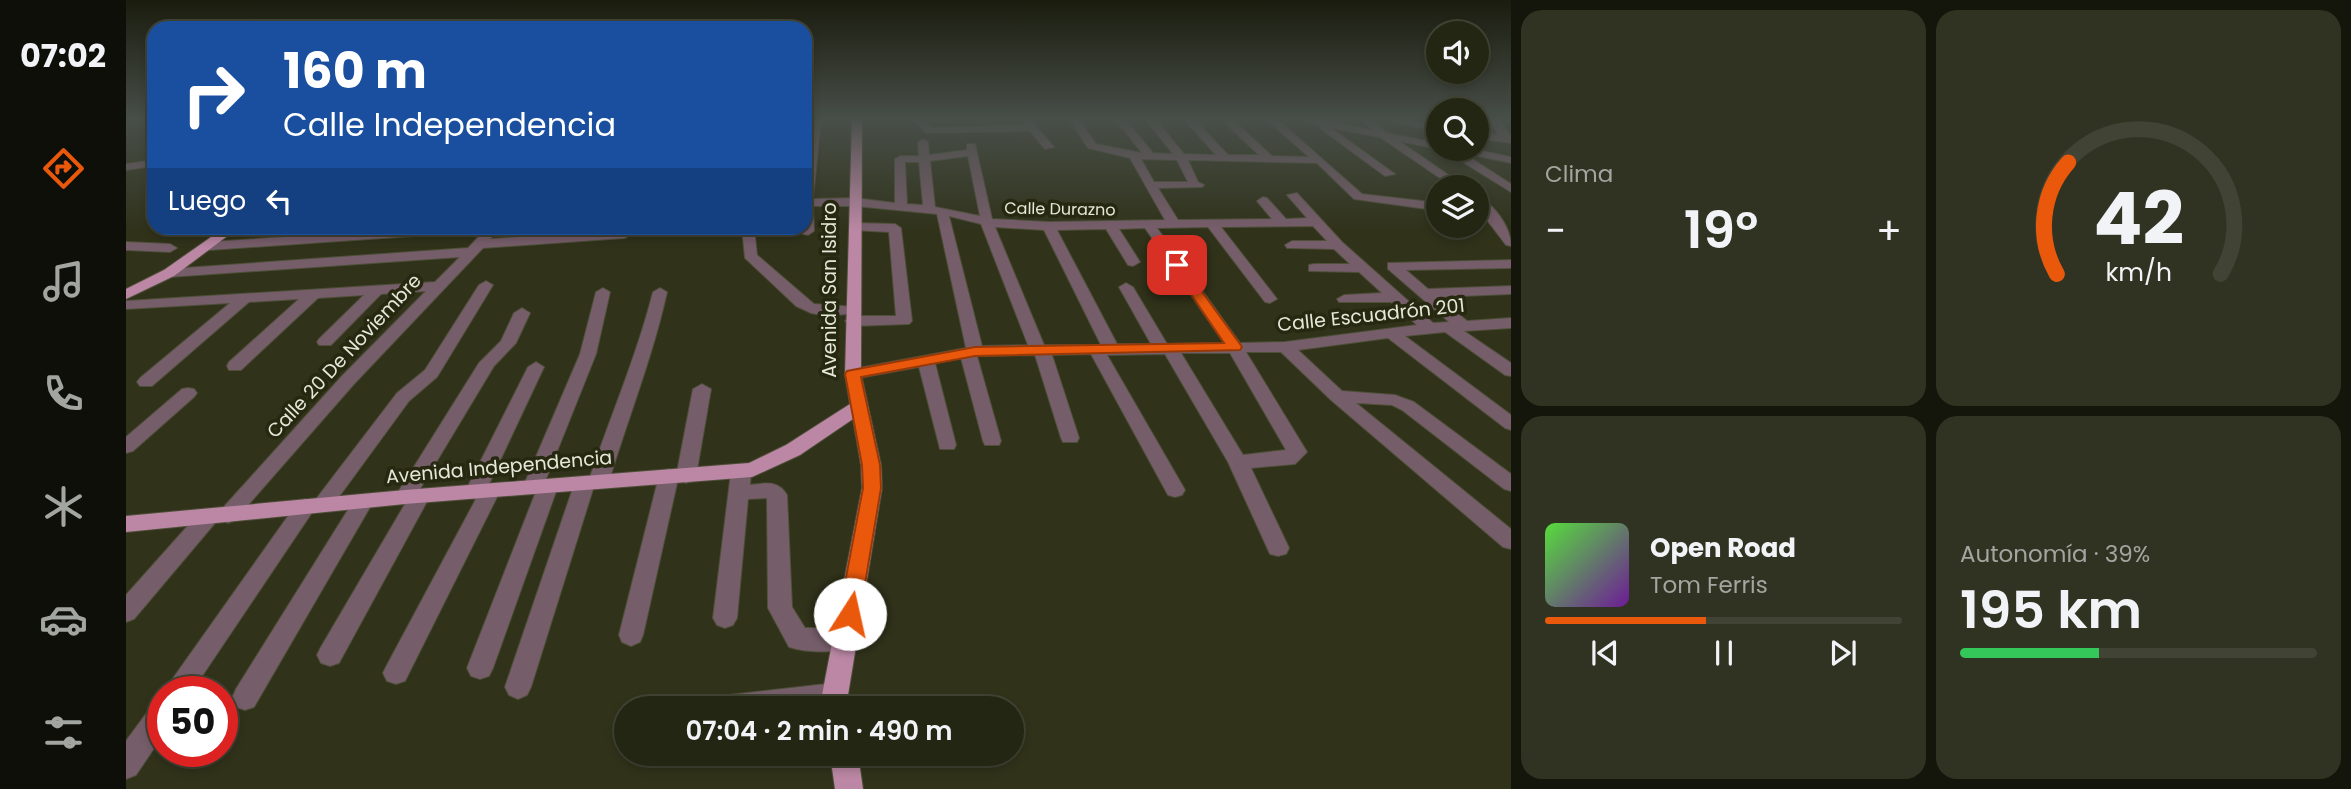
<!DOCTYPE html>
<html lang="es">
<head>
<meta charset="utf-8">
<style>
  body { margin:0; font-family:Poppins,sans-serif; background:#303222; color:#f1f3f6; height:100vh; display:flex; flex-direction:column; font-size:26px; white-space:nowrap }
  * { box-sizing:border-box; margin:0 }
  p { font-size:23px; color:#a3a5a0 }
  .icon { flex:none; width:38px; height:38px; fill:none; stroke:currentColor; stroke-width:2; stroke-linecap:round; stroke-linejoin:round }
  .map { position:relative; flex:1; overflow:hidden }
  .drawer { display:flex; flex-direction:column; gap:10px; padding:10px; background:#14150b; width:840px }
  .drawer>* { flex:none }
  .banner { position:absolute; left:21px; top:21px; width:665px; height:214px; border-radius:21px; box-shadow:0 4px 10px #0003,0 0 0 2px #414334; background:#1a4fa0; color:#fff; overflow:hidden }
  .fabs { position:absolute; left:1300px; top:21px; display:grid; gap:14px }
  .fabs a { display:grid; place-items:center; width:63px; height:63px; border-radius:50%; background:#242614; box-shadow:0 4px 10px #0003,0 0 0 2px #414334; font-size:35px }
  .speed { position:absolute; left:21px; top:676px; display:flex; gap:14px; font-size:35px; font-weight:700; text-align:center }
  .speed>* { display:grid; place-content:center; width:91px; height:91px; border-radius:50%; background:#242614; box-shadow:0 4px 10px #0003,0 0 0 2px #414334; line-height:1 }
  .speed .limit { border:10px solid #d22; background:#fff; color:#111 }
  .pin { position:absolute; display:grid; place-items:center; width:60px; height:60px; color:#fff; margin:-30px; border-radius:14px; box-shadow:0 4px 10px #0006 }
  .me { position:absolute; width:77px; margin:-38px; rotate:10deg; stroke-linejoin:round; filter:drop-shadow(0 0 5px #0008) }
  .turn { display:flex; align-items:center; gap:24px; height:147px; padding:0 21px; font-size:32px }
  .turn .icon { width:91px; height:91px; stroke-width:2.5 }
  .turn b { display:block; font-size:49px; line-height:60px }
  .then { display:flex; align-items:center; height:66px; padding:0 21px; background:#0003; gap:14px; font-size:26px }
  .big { font-size:52px; font-weight:600; line-height:1.1 }
  .drawer .tile { flex:1; display:flex; flex-direction:column; justify-content:center; gap:10px; min-width:0; padding:0 24px; border-radius:21px; background:#303222 }
  .drawer .dial { align-items:center; gap:0 }
  .dial svg { height:182px; overflow:visible; fill:none; stroke:#414334; stroke-width:7; stroke-linecap:round; text-anchor:middle }
  .dial text { fill:#f1f3f6; stroke:none }
  .song { display:flex; align-items:center; gap:21px }
  .cover { width:84px; height:84px; border-radius:10px; background:linear-gradient(135deg,hsl(110 70% 55%),hsl(280 70% 35%)) }
  .played { height:7px; border-radius:4px; background:linear-gradient(90deg,#ea580c 45%,#414334 45%) }
  .keys { display:flex; justify-content:space-around; direction:ltr }
  .heat { display:flex; justify-content:space-between; align-items:center; font-size:38px; direction:ltr }
  .charge { height:10px; border-radius:5px; background:linear-gradient(90deg,#34c759 39%,#414334 0) }
  .drawer .tiles { flex:1; display:grid; gap:10px; grid-template-columns:repeat(2,1fr) }
  .trip { position:absolute; left:488px; top:696px; width:410px; height:70px; border-radius:35px; background:#242614; box-shadow:0 4px 10px #0003,0 0 0 2px #414334; font-weight:600; line-height:70px; text-align:center }
  main { display:flex; flex:1; min-height:0 }
  .tabs { display:flex; flex-direction:column; width:126px; justify-content:space-around; align-items:center; background:#0e0f08; color:#a3a5a0 }
  .tabs .icon { width:49px; height:49px }
  .tabs .on { color:#ea580c }
  .tabs b { font-size:32px; color:#f1f3f6 }
  .map>svg:first-child { display:block }
  .lines { fill:none; stroke-linecap:round; stroke-linejoin:round }
  .minor-casing { stroke:#4d4f38; stroke-width:2 }
  .major-casing { stroke:#4d4f38; stroke-width:2 }
  .minor { fill:#765d6a; fill-rule:evenodd }
  .major { fill:#bb87a4; fill-rule:evenodd }
  .route { fill:#ea580c; stroke:#983908; stroke-width:2 }
  .labels { text-anchor:middle; dominant-baseline:central; stroke-width:7; stroke-linejoin:round; paint-order:stroke }
  .far-street-label { font-size:16px; fill:#e5e7d8; stroke:#262810 }
  .street-label { font-size:19px; fill:#e5e7d8; stroke:#262810 }
</style>
</head>
<body>
<main>
<nav class="tabs">
<b>07:02</b>
<svg class="icon on" aria-label="directions" viewBox="0 0 24 24"><path d="M12 3l9 9-9 9-9-9zM9 14v-3h6M13 9l2 2-2 2"/></svg>
<svg class="icon" aria-label="music" viewBox="0 0 24 24"><path d="M9 18V5l10-2v13"/><circle cx="6" cy="18" r="3"/><circle cx="16" cy="16" r="3"/></svg>
<svg class="icon" aria-label="phone" viewBox="0 0 24 24"><path d="M5 4h4l2 5-3 2q2 4 5 5l2-3 5 2v4C11 20 4 13 5 4z"/></svg>
<svg class="icon" aria-label="climate" viewBox="0 0 24 24"><path d="M12 3v18M4 7l16 10M4 17L20 7"/></svg>
<svg class="icon" aria-label="car" viewBox="0 0 24 24"><path d="M5 17H2v-5l4-1 3-4h7l3 4 3 1v5h-3M9 17h6M6 11h13"/><circle cx="7" cy="17" r="2"/><circle cx="17" cy="17" r="2"/></svg>
<svg class="icon" aria-label="filters" viewBox="0 0 24 24"><path d="M4 7h16M4 17h16"/><circle cx="9" cy="7" r="2"/><circle cx="15" cy="17" r="2"/></svg>
</nav>
<div class="map">
<svg width="1385" height="789" viewBox="0 0 1385 789">
  <rect width="100%" height="100%" fill="#30321a"/>
  <g class="lines">
    <!-- minor casing -->
    <g class="minor-casing">
      <path id="minor" d="M685,119h10l-8,80 42,-1 40,5v-44l5,-3h19l-1,-14 5,-3 5,3 1,13 38,-5v-6h8l17,75 57,3 116,-2 -35,-62 -42,-10 -19,-29h10l17,25 46,9 -27,-34h10l28,34 20,1 -28,-35h10l29,35 32,1 -32,-36h10l34,36h31l-38,-36h11l40,37 37,1 -43,-38h11l85,75 69,8v6l-4,1 -73,-10 -37,-36 -129,-3 10,22 6,3 -2,2 -44,1 20,32 94,-1 -15,-18 6,-4 4,1 19,21 21,-1 -20,-23 10,-2 45,49 91,81 16,-1 -61,-53v-6l123,-3v8l-105,2 22,19 83,-3v8l-73,3 29,24 44,-3v10l-47,3 47,32v13l-6,-1 -60,-43 -40,4 106,79v15l-6,-2 -117,-90 -90,12 44,41 53,4 19,7 97,72v17l-7,-2 -102,-79 -10,-5 -36,-2 155,126v20l-8,-2 -172,-147 -50,-48h-35l61,100 -12,12 -44,4 38,80 -3,6 -8,2 -8,-2 -42,-92 -63,-108 -58,1 78,135 -3,5 -7,2 -7,-2 -77,-141 -39,1 27,83 -2,4h-14l-2,-4 -26,-83 -58,1 24,85 -2,4h-14l-2,-4 -22,-83 -26,5 21,82 -2,4h-14l-21,-82 -66,12 -8,-5 8,-5 113,-21 -29,-134 -82,-8h-42l1,25 -6,4 -5,-1 2,-77zM842,156l12,60 -45,-9 -5,-46zM1015,159l36,1 11,22h-34zM779,162h14l4,43 -16,-1zM823,216l32,8 47,121 -46,1zM1187,226l14,15h-35l-7,4 2,3 47,1 16,15h-36l-5,1v6l50,1 23,21 -38,2 -7,4 2,3h52l26,23 -132,17 -45,1 -83,-115 51,-1 57,75 5,1 7,-4 -56,-72zM869,227l49,3 57,115h-57zM1019,228l79,115 -57,1 -34,-57 -7,-4 -7,4 32,57h-34l-60,-114 49,-1 22,36 5,1 7,-4 -21,-33zM1055,353h49l56,97 -43,5z
        M788,119h10l8,9 93,-3 -3,-6h8l24,28 -9,2 -15,-18 -104,2z
        M1171,119h20l55,11 -11,-11h11l14,14 52,10v6l-39,-8 67,46h-13l-73,-50 -49,-9 64,46 -10,2 -64,-47 -1,-4z
        M1260,119h19l33,7v6z
        M1364,119h10l11,18v6l-34,-5v-6l21,3z
        M1322,149h24l39,8v6l-48,-10 48,31v8l-58,-36z
        M28,160v6l-28,4v-6z
        M1351,197c18,7 34,31 34,49l-5,-1 -29,-38z
        M730,223l39,1 6,4 11,93 -3,3 -56,2 -8,-5 8,-5h43l-7,-84 -37,-2 -2,-3z
        M296,228h55l-6,4 -262,18 -7,-4 7,-4z
        M361,228h12l-9,11 135,-9 6,4 -6,4 -142,10 -129,136 -119,136 -7,3 -7,-3 -3,-5 3,-5 121,-134 84,-85 -45,3 -50,51h-12l-2,-3 2,-3 45,-44 -46,3 -77,72h-12l-2,-4 2,-4 70,-63 -50,3 -97,84h-12l-3,-4 3,-4 90,-75 -104,6v-8l309,-19 25,-25 -291,20 -7,-4 7,-4 299,-21z
        M616,228h12l3,27 57,49 44,3 3,3 -3,3 -32,3 -15,-3 -15,-7 -51,-48z
        M0,242l44,2 7,4 -7,4 -44,-2z
        M360,281l7,4 -56,92 -28,24 -79,108 -7,3 -8,-4 -123,183h-28l134,-189 7,-3 8,4 84,-110 28,-23 54,-85z
        M477,288l7,4 -14,62 -50,125 9,2 3,5 -65,182 -4,8 -9,3 -9,-3 -4,-8 68,-174 -9,-2 -3,-5 57,-133 16,-62z
        M534,288l7,4c-14,64 -39,126 -58,189l-3,5h-12l-63,201 -4,8 -9,4 -9,-4 -4,-8 70,-205 3,-5h12c21,-62 47,-122 63,-185z
        M396,308l8,5 -14,30 -22,23 -74,123 7,2 3,5 -91,167 -9,3 -9,-3 -4,-8 4,-8 84,-143 -7,-2 -3,-5 84,-134 22,-22 13,-28z
        M410,362l8,5 -55,117 8,2 3,5 -95,190 -9,3 -9,-3 -4,-8 4,-8 89,-166 -8,-2 -3,-5 63,-125z
        M576,384l9,5 -15,87 -3,5 -7,2 -8,-4 -35,156 -3,7 -9,4 -9,-4 -3,-7 40,-159 3,-5 7,-2 8,3 16,-83z
        M62,388l6,1 3,4 -3,4 -61,54 -7,2v-16l56,-48z
        M615,465l7,2 3,5 -1,13c15,-2 28,-5 37,10l5,112 13,21h40l9,3 3,8 -3,8c-18,6 -47,6 -65,0l-21,-39 -1,-110 -19,1 -11,119 -4,7 -8,3 -8,-3 -4,-7 18,-146 3,-5z
        M237,495l7,2 3,5 -119,205 -9,3 -9,-3 -4,-9 4,-9 120,-192z
        M82,509l7,2 4,6 -4,6 -81,96 -8,3v-27l75,-84z
        M709,683l9,3 4,9 -4,9 -9,3h-119l4,-9 9,-3z
        M37,700v35l-27,40 -10,4v-38l28,-38z"/>
    </g>
    <!-- major casing -->
    <g class="major-casing">
      <path id="major" d="M726,119h10l-1,255 20,91 1,23 -34,207 2,14h-26l-2,-14 40,-207 -1,-23 -8,-46 -53,36 -48,22 -347,27 -279,28v-16l279,-26 344,-27 37,-18 64,-41 -5,-30z
        M98,228h14l-64,48 -48,23v-10l38,-19z
        M704,754h28l5,35h-28z"/>
    </g>
    <!-- minor -->
    <use href="#minor" class="minor"/>
    <!-- major -->
    <use href="#major" class="major"/>
  </g>
  <!-- sky -->
  <linearGradient id="sky" x2="0" y2="1"><stop stop-color="#1a1c0e"/><stop offset="0.52" stop-color="#484f49"/><stop offset="1" stop-color="#484f49" stop-opacity="0"/></linearGradient>
  <rect width="1385" height="230" fill="url(#sky)"/>
  <!-- route -->
  <path class="route" d="M1051,262l4,1 59,81 2,3 -2,3 -265,6 -114,21 19,88 1,23 -21,126 -3,6 -7,3 -8,-3 -3,-6 24,-126 -1,-23 -17,-91 2,-3 128,-24 249,-4 -53,-78z"/>
  <g class="labels">
    <!-- far-street labels -->
    <g class="far-street-label">
      <text transform="translate(934 209) rotate(1)">Calle Durazno</text>
    </g>
    <!-- street labels -->
    <g class="street-label">
      <text transform="translate(703 290) rotate(-90)">Avenida San Isidro</text>
      <text transform="translate(1245 315) rotate(-6)">Calle Escuadrón 201</text>
      <text transform="translate(218 356) rotate(-47)">Calle 20 De Noviembre</text>
      <text transform="translate(373 467) rotate(-5)">Avenida Independencia</text>
    </g>
  </g>
</svg>
<div class="fabs">
<a><svg class="icon" aria-label="sound" viewBox="0 0 24 24"><path d="M4 9h4l5-4v14l-5-4H4zM17 9q2 3 0 6"/></svg></a>
<a><svg class="icon" aria-label="search" viewBox="0 0 24 24"><circle cx="10" cy="10" r="6"/><path d="M15 15l6 6"/></svg></a>
<a><svg class="icon" aria-label="layers" viewBox="0 0 24 24"><path d="M12 4l9 5-9 5-9-5zM3 14l9 5 9-5"/></svg></a>
</div>
<div class="speed"><div class="limit">50</div></div>
<div class="pin" style="left:1051px;top:265px;background:#d93025"><svg class="icon" aria-label="arrive" viewBox="0 0 24 24"><path d="M6 21V4h12l-3 4 3 4H6"/></svg></div>
<svg class="me" style="left:724px;top:614px" viewBox="-20 -20 40 40"><circle r="19" fill="#fff"/><path d="M0-13L10 11 0 6-10 11z" fill="#ea580c"/></svg>
<div class="trip">07:04 · 2 min · 490 m</div>
<div class="banner">
<div class="turn"><svg class="icon" aria-label="right" viewBox="0 0 24 24"><path d="M7 20v-9h11M14 6l5 5-5 5"/></svg><div><b>160 m</b>Calle Independencia</div></div>
<div class="then">Luego<svg class="icon" aria-label="left" viewBox="0 0 24 24"><path d="M17 20v-9H6M10 6l-5 5 5 5"/></svg></div>
</div>
</div>
<section class="drawer">
<div class="tiles">
<div class="tile"><p>Clima</p>
<div class="heat"><a>−</a><b class="big">19°</b><a>+</a></div>
</div>
<div class="tile dial"><svg viewBox="0 0 100 80">
<path d="M14 69A42 42 0 1 1 86 69"/>
<path d="M14 69A42 42 0 0 1 19 20" stroke="#ea580c"/>
<text x="50" y="56" font-size="32" font-weight="700">42</text>
<text x="50" y="72" font-size="11">km/h</text>
</svg></div>
<div class="tile">
<div class="song"><i class="cover"></i><div><b>Open Road</b><p>Tom Ferris</p></div></div>
<div class="played"></div>
<div class="keys"><svg class="icon" aria-label="previous" viewBox="0 0 24 24"><path d="M18 5L8 12l10 7zM5 5v14"/></svg><svg class="icon" aria-label="pause" viewBox="0 0 24 24"><path d="M8 5v14M16 5v14"/></svg><svg class="icon" aria-label="next" viewBox="0 0 24 24"><path d="M6 5l10 7-10 7zM19 5v14"/></svg></div>
</div>
<div class="tile"><p>Autonomía · 39%</p><b class="big">195 km</b><div class="charge"></div></div>
</div>
</section>
</main>
</body>
</html>
